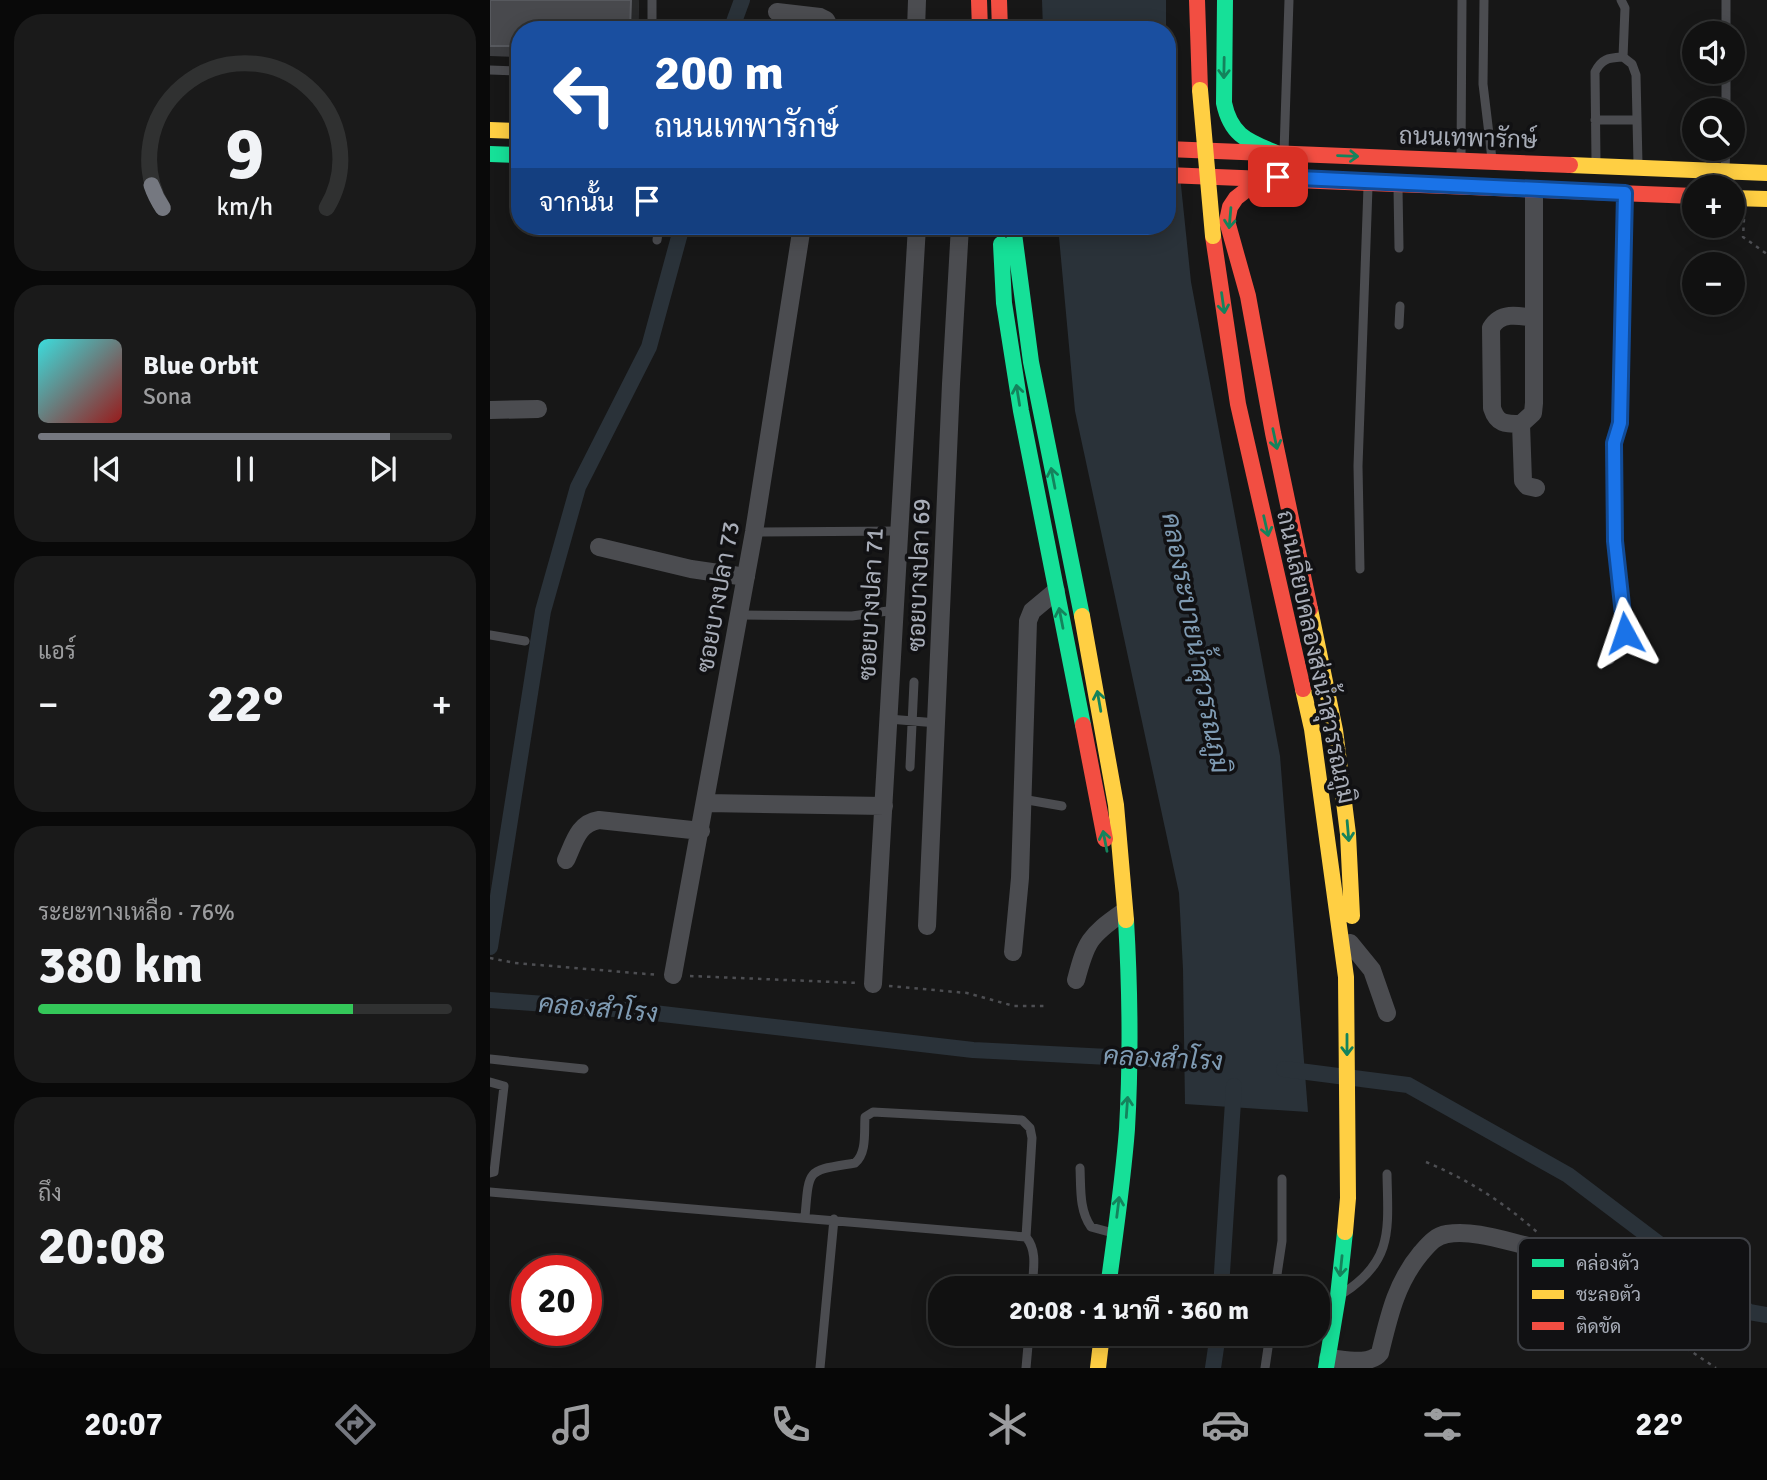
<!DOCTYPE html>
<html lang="th">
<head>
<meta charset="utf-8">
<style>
  body { margin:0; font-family:Signika,Sarabun,sans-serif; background:#1a1a1a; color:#f1f3f6; height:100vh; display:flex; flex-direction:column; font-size:26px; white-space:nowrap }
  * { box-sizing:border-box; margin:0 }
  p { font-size:23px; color:#9c9d9f }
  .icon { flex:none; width:38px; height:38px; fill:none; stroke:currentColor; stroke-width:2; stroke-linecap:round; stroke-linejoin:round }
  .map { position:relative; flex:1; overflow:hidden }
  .sheet { display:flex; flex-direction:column; gap:14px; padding:14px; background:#090909; width:490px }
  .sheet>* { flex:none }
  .hud { position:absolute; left:21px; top:21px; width:665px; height:214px; border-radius:28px; box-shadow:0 4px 18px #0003,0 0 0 2px #303131; background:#1a4fa0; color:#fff; overflow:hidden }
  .controls { position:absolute; left:1192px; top:21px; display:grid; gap:14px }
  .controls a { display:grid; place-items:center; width:63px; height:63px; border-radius:50%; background:#111; box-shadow:0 4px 18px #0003,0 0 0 2px #303131; font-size:35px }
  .speed { position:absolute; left:21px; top:1255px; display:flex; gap:14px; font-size:35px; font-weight:700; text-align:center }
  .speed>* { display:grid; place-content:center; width:91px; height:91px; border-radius:50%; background:#111; box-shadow:0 4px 18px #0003,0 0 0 2px #303131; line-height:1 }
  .speed .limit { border:10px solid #d22; background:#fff; color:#111 }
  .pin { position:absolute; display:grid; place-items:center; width:60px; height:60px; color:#fff; margin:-30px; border-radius:14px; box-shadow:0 4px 10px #0006 }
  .me { position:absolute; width:77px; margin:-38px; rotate:355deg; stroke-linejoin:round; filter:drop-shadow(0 0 5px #0008) }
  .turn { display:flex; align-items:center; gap:24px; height:147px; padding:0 28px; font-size:32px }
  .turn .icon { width:91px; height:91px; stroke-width:2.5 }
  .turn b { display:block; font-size:49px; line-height:60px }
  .then { display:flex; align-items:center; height:66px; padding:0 28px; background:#0003; gap:14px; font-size:26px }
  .big { font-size:52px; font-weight:700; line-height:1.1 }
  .sheet .tile { flex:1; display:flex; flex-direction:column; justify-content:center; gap:10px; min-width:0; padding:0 24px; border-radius:28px; background:#1a1a1a }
  .sheet .dial { align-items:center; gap:0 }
  .dial svg { height:182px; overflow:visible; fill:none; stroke:#303131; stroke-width:7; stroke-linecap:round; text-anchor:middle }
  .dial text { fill:#f1f3f6; stroke:none }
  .song { display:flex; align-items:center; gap:21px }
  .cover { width:84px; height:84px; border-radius:10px; background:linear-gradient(135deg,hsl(180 70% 55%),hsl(0 70% 35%)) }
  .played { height:7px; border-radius:4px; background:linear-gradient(90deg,#757880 85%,#303131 85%) }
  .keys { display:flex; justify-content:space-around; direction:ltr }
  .heat { display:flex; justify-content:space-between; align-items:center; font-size:38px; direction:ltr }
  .charge { height:10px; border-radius:5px; background:linear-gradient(90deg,#34c759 76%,#303131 0) }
  .trip { position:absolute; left:438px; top:1276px; width:402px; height:70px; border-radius:28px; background:#111; box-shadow:0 4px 18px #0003,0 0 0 2px #303131; font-weight:700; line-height:70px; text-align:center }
  .tabs { display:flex; height:112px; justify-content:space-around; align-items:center; background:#070707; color:#9c9d9f }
  .tabs .icon { width:49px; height:49px }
  .tabs .current { color:#757880 }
  .tabs b { font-size:32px; color:#f1f3f6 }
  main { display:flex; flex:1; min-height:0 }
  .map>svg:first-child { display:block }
  .water { fill:#2a3239 }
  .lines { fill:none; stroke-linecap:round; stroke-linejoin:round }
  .canal { stroke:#2a3239; stroke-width:16 }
  .path { stroke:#4d4e52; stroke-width:2.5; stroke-dasharray:3.5 5; stroke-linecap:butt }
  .lane { stroke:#4b4c50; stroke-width:9 }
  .street { stroke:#4b4c50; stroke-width:18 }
  .fast { stroke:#16e098; stroke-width:16 }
  .slow { stroke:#ffcf43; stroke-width:16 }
  .jam { stroke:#f24e42; stroke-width:16 }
  .slow-bridge { stroke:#ffcf43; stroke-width:16 }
  .wall { fill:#3c3d40 }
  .shaded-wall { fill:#28292a }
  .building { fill:#48494d; stroke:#57595e; stroke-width:2 }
  .oneway { stroke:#14835c }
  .route-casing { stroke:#114b97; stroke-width:18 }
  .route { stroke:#1a73e8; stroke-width:12 }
  .labels { text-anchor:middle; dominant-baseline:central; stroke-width:7; stroke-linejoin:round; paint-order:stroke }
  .street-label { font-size:24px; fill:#a8adb8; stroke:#111113 }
  .water-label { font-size:26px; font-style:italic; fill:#7f9bb3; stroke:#111113 }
  .key { fill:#111113; stroke:#3e4045; stroke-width:2 }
  .key-label { font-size:19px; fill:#a8adb8 }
</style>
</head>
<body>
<main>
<section class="sheet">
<div class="tile dial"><svg viewBox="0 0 100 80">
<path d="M14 69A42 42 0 1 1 86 69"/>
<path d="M14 69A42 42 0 0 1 9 59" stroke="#757880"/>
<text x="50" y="56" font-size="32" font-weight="700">9</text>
<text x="50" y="72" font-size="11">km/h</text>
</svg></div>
<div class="tile">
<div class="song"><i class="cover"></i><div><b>Blue Orbit</b><p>Sona</p></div></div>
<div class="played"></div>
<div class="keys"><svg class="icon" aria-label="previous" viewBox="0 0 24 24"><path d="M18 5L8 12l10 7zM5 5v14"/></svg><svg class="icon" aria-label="pause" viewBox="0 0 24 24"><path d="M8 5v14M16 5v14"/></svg><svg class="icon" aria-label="next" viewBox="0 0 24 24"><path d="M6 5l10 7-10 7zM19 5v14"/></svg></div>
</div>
<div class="tile"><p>แอร์</p>
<div class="heat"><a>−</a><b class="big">22°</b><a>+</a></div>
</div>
<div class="tile"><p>ระยะทางเหลือ · 76%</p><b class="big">380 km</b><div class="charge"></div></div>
<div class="tile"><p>ถึง</p><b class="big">20:08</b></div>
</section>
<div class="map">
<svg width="1277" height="1368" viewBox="0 0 1277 1368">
  <rect width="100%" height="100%" fill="#171717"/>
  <!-- water -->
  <path class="water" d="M552,0h124v30h-123z
    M677,50l24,232 89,474 28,356 -123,-8 -2,-135 -4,-76 -104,-482 -17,-185h109z"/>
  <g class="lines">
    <!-- canal -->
    <path class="canal" d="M241,30l11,-30
      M0,947l53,-336 35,-124 71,-140 33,-121
      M0,1000l138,10 345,40 233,12
      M794,1069l124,16 160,90 181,137 18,3
      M731,1288l13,-202
      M723,1368l5,-34"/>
    <!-- path -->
    <path class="path" d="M1254,219l-1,18 24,17
      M0,958l25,5 144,12
      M200,976l168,7
      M399,986l78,7 47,13h34
      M936,1162c41,17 79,41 112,71
      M1056,1239l70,62 100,67"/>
    <!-- lane -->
    <path class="lane" d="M994,0l-1,84 9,75
      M1131,0l4,8 -2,49 9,7 4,11 2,89
      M162,30v-30
      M1236,33v-33
      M0,70l30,1
      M1236,110v-38
      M1105,120h42
      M794,152l5,-152
      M971,159l1,-159
      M1106,161l-1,-89c7,-14 14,-14 28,-15
      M1235,168l1,-19
      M908,188l1,60
      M167,240l2,-14
      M909,325l1,-19
      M264,532l146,-1
      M870,569l-2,-103 10,-279
      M250,615l112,1 43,-6
      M0,635l35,6
      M1120,660l15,-27 -10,-92 -1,-98 7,-20 4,-225
      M399,719l48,4
      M420,767l4,-85
      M532,799l40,7
      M0,1059l94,10
      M0,1082l14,4 -10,86 -4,1
      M590,1168c1,20 -1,42 11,59l22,6
      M0,1192l536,45
      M315,1217c4,-50 2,-46 50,-54 12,-10 9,-31 10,-46l8,-5 149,8 8,8 2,10 -6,99c12,14 7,34 6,51
      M785,1288l7,-47v-62
      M852,1294c52,-33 46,-65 45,-120
      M330,1368l14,-149
      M536,1368l3,-34
      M775,1368l5,-34"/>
    <!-- street -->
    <path class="street" d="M287,12l43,5 6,3 5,10
      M426,30l1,-30
      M1044,318c-17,-3 -34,-6 -43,10l1,80c5,16 13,16 29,16l12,-11 1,-10v-214
      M0,410l48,-1
      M1031,424l2,57 4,5 9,2
      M109,547l92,22 55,8
      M216,803l178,3
      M76,860c8,-17 12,-37 33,-40l102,11
      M437,926l24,-542 9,-158
      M860,943l22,27 15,43
      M523,952l7,-74 8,-257 4,-10 24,-20
      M183,975l81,-443 48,-306
      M586,980c10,-38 13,-44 46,-67
      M383,984l44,-758
      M838,1358c15,1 42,8 52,-5 9,-37 16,-70 41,-100 8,-9 14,-17 26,-19 27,-4 55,6 81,12 7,4 8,9 10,18"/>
    <!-- fast -->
    <path class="fast" d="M735,0l-1,103c7,33 24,38 52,50
      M0,154l30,1
      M523,226l18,136 51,254
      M511,244l3,59 17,108 62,314
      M618,1288c7,-53 15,-106 19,-159 4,-70 3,-140 -1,-209
      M836,1368l12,-72 7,-64"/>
    <!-- slow -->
    <path class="slow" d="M0,130l30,1
      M1080,165l197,8
      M1242,198l35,1
      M820,609l25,121 13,104 4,82
      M592,616l34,189 10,115
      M813,689l9,40 34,248 2,221 -3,34
      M608,1368l4,-34"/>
    <!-- jam -->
    <path class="jam" d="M489,0l1,30
      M509,0l1,30
      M707,0l3,90
      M677,149l403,16
      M677,175l527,21
      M784,179l-29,12 -9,7 -6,9 -3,14 21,75 25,137 37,176
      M723,236l25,168 65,285
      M593,725l22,114"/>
    <!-- slow-bridge -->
    <path class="slow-bridge" d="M710,90l13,146"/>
  </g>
  <!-- wall -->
  <path class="wall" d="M0,0h149l-1,30h-118v27l-30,-1z"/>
  <!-- shaded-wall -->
  <path class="shaded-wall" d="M141,0h8l-1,30h-8z"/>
  <!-- building -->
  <path class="building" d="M0,0h141l-1,30h-110v16h-30z"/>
  <!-- one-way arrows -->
  <defs><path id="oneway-shaft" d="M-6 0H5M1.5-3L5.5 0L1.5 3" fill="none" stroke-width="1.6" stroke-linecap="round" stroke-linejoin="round" transform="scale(1.75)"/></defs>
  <g class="oneway">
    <use href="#oneway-shaft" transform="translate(734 68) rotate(91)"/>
    <use href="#oneway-shaft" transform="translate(858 156) rotate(2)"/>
    <use href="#oneway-shaft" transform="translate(740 218) rotate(95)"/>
    <use href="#oneway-shaft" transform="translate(733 303) rotate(82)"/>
    <use href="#oneway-shaft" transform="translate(528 395) rotate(-99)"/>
    <use href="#oneway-shaft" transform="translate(785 439) rotate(78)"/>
    <use href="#oneway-shaft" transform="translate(563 478) rotate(-101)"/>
    <use href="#oneway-shaft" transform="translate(776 526) rotate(77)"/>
    <use href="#oneway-shaft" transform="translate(571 618) rotate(-101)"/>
    <use href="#oneway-shaft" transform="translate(609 701) rotate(-100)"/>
    <use href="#oneway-shaft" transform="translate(858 831) rotate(85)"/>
    <use href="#oneway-shaft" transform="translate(615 841) rotate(-101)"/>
    <use href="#oneway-shaft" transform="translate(857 1045) rotate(90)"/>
    <use href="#oneway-shaft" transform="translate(637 1107) rotate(-86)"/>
    <use href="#oneway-shaft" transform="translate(628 1207) rotate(-83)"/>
    <use href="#oneway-shaft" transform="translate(851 1266) rotate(96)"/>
  </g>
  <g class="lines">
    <!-- route casing -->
    <g class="route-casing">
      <path id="route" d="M788,177l347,16 -5,230 -6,20 1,98 10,92"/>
    </g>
    <!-- route -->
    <use href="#route" class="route"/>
  </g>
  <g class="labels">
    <!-- street labels -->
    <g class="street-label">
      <text transform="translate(978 138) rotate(2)">ถนนเทพารักษ์</text>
      <text transform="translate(429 575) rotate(-88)">ซอยบางปลา 69</text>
      <text transform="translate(228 597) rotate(-80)">ซอยบางปลา 73</text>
      <text transform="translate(381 604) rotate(-87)">ซอยบางปลา 71</text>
      <text transform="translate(826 657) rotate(78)">ถนนเลียบคลองส่งน้ำสุวรรณภูมิ</text>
    </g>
    <!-- water labels -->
    <g class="water-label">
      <text transform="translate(705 643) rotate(79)">คลองระบายน้ำสุวรรณภูมิ</text>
      <text transform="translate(108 1009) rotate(5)">คลองสำโรง</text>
      <text transform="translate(673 1059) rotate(3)">คลองสำโรง</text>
    </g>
  </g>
  <!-- legend -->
  <rect x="1028" y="1238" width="232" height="112" rx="10" class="key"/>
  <rect x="1042" y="1259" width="32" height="8" fill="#16e098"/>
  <rect x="1042" y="1290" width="32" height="9" fill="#ffcf43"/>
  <rect x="1042" y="1322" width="32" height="8" fill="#f24e42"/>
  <g class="key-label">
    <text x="1086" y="1270">คล่องตัว</text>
    <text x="1086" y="1301">ชะลอตัว</text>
    <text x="1086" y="1333">ติดขัด</text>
  </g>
</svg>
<div class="controls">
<a><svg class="icon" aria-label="sound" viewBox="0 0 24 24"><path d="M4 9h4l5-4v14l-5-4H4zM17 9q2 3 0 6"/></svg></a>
<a><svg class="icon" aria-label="search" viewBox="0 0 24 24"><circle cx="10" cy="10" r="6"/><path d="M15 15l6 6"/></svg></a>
<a>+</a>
<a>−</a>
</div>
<div class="speed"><div class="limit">20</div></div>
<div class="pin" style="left:788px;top:177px;background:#d93025"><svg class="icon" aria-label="arrive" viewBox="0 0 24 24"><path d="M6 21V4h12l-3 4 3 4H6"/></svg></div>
<svg class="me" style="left:1135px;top:633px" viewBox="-20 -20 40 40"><path d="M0-17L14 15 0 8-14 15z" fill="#1a73e8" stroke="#fff" stroke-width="4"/></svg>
<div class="trip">20:08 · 1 นาที · 360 m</div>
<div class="hud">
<div class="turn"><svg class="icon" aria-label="left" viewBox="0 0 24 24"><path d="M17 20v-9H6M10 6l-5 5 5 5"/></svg><div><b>200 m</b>ถนนเทพารักษ์</div></div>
<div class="then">จากนั้น<svg class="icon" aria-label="arrive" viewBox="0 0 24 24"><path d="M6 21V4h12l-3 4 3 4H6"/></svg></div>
</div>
</div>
</main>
<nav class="tabs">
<b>20:07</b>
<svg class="icon current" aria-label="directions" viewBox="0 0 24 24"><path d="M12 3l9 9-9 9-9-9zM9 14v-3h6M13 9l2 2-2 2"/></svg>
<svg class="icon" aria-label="music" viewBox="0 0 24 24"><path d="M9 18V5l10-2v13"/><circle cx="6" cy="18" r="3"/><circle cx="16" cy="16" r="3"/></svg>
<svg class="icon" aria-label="phone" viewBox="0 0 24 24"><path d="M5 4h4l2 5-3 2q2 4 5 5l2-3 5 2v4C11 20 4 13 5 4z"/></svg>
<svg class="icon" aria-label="climate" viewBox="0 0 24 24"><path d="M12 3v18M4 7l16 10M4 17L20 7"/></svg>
<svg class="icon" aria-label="car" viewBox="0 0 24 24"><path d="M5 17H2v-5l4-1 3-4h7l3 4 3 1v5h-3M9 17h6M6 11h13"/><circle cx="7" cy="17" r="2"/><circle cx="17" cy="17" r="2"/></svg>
<svg class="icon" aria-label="filters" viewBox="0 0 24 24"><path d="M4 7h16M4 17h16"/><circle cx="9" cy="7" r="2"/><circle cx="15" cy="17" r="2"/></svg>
<b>22°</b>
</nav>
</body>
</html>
